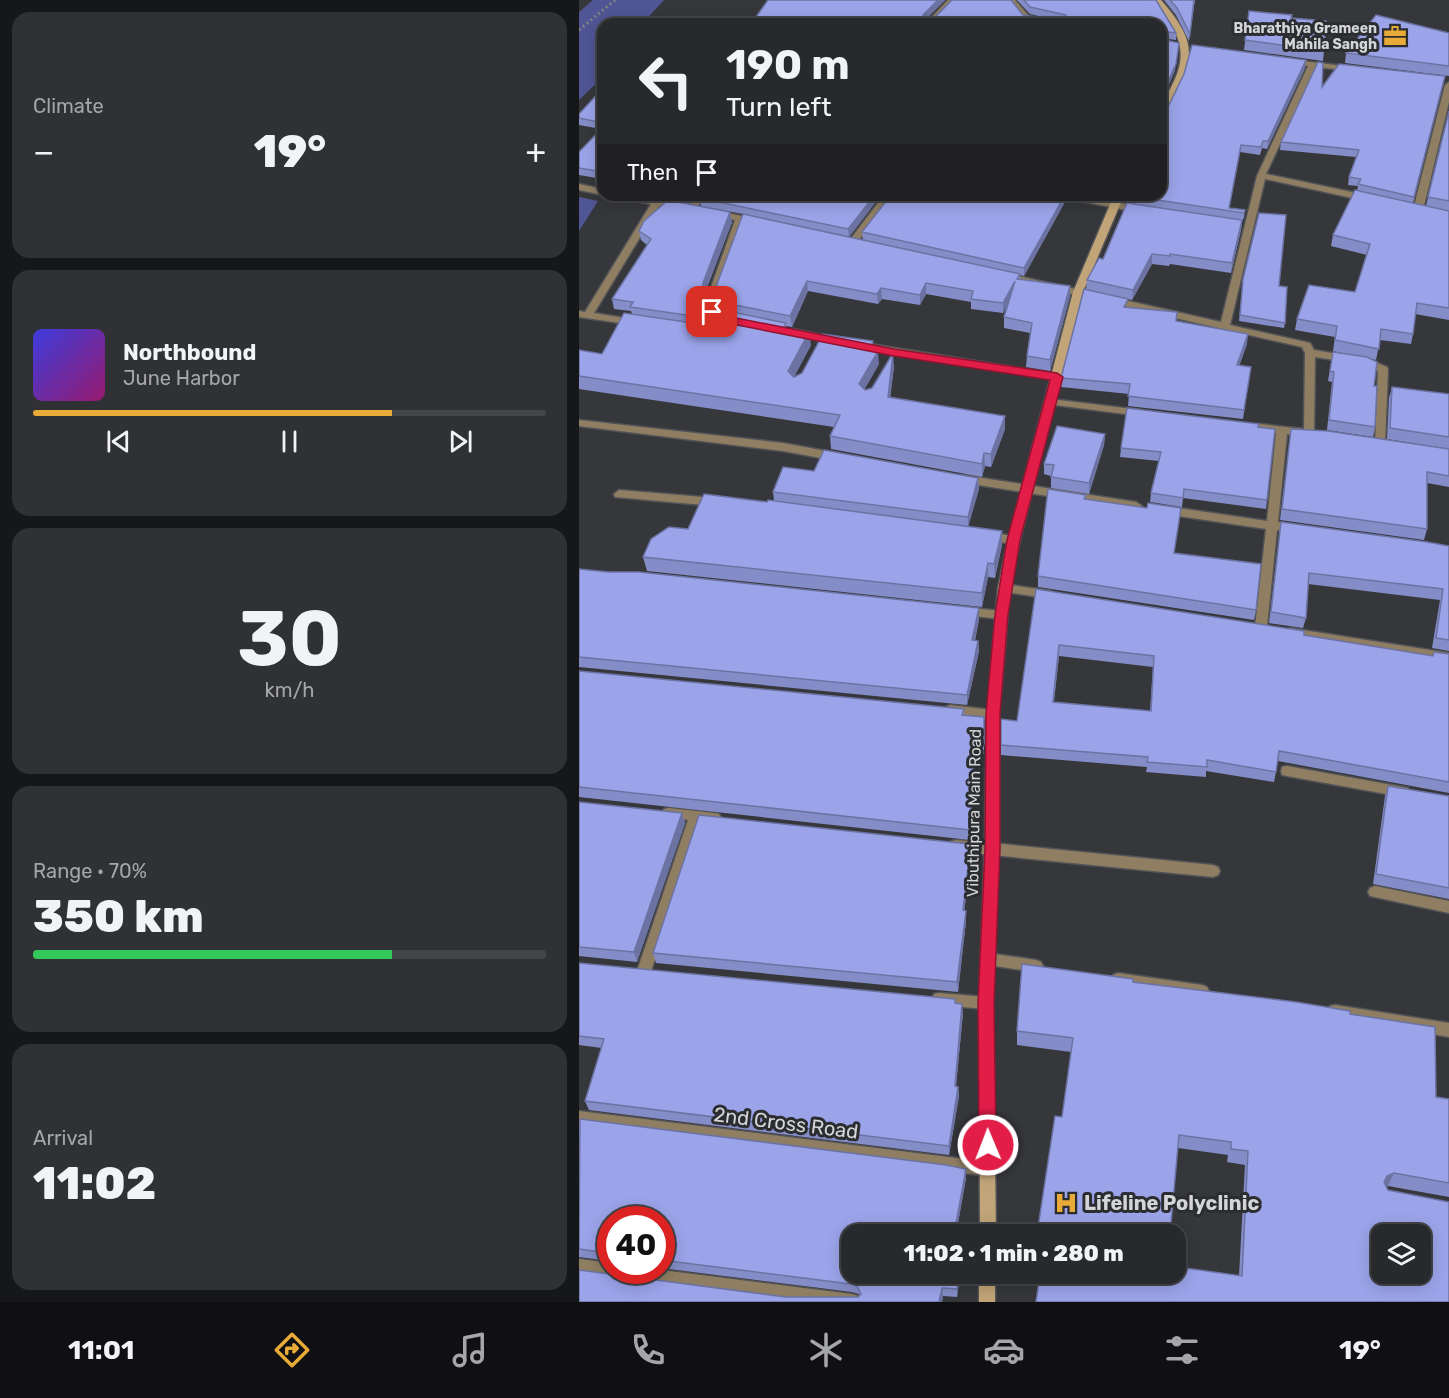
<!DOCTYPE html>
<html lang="en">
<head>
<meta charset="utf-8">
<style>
  body { margin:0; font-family:Rubik,sans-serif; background:#303134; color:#f1f3f6; height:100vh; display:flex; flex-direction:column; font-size:22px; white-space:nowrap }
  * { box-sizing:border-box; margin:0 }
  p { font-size:20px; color:#a5a6a9 }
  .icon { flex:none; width:33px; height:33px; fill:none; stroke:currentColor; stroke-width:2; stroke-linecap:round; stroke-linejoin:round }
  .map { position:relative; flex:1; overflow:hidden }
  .panel { display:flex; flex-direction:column; gap:12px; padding:12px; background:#161718; width:579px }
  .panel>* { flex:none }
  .banner { position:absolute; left:18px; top:18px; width:570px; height:183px; border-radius:18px; box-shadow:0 3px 15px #0003,0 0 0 2px #444548; background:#28292c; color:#f1f3f6; overflow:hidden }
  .fabs { position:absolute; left:792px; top:1224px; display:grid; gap:12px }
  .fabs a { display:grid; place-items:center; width:60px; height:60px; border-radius:12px; background:#28292c; box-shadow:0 3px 15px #0003,0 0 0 2px #444548; font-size:30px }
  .speed { position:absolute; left:18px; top:1206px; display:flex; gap:12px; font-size:30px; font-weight:700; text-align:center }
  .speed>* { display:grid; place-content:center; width:78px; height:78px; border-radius:50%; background:#28292c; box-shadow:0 3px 15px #0003,0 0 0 2px #444548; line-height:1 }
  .speed .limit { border:9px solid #d22; background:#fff; color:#111 }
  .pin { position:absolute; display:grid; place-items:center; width:51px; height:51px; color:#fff; margin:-26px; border-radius:12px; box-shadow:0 3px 9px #0006 }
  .me { position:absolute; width:66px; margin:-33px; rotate:359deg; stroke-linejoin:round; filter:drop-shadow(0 0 4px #0008) }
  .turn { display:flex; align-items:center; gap:21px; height:126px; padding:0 30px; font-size:27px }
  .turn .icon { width:78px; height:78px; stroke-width:2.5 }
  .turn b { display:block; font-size:42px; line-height:51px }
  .then { display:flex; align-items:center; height:57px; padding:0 30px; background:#0003; gap:12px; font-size:22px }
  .big { font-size:45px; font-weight:800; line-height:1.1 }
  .panel .card { flex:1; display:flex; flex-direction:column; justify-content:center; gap:9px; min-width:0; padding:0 21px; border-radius:18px; background:#303134 }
  .panel .dial { align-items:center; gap:0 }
  .dial b { font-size:78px; line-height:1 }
  .song { display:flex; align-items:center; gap:18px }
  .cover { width:72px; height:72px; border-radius:9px; background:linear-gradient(135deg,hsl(240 70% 55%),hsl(320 70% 35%)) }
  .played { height:6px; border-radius:3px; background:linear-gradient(90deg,#e8ab37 70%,#444548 70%) }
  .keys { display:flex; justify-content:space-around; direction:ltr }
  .heat { display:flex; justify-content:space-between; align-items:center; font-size:33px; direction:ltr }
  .charge { height:9px; border-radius:4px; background:linear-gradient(90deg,#34c759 70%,#444548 0) }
  .trip { position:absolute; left:262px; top:1224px; width:345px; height:60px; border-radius:18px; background:#28292c; box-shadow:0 3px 15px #0003,0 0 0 2px #444548; font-weight:800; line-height:60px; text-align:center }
  .tab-bar { display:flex; height:96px; justify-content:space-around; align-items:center; background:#101012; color:#a5a6a9 }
  .tab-bar .icon { width:42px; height:42px }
  .tab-bar .current { color:#e8ab37 }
  .tab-bar b { font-size:27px; color:#f1f3f6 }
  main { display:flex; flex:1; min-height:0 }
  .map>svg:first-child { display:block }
  .green { fill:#505695 }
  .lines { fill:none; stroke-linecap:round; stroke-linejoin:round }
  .lane-casing { stroke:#525357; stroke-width:3 }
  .street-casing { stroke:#525357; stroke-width:3 }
  .secondary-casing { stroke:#525357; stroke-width:3 }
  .path { stroke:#818285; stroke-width:3; stroke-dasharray:2 3; stroke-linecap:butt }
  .lane { fill:#8f7e62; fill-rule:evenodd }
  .street { fill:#8f7e62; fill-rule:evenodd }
  .secondary { fill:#c1a578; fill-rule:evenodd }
  .wall { fill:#858dc8; fill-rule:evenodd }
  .shaded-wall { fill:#6c73a3 }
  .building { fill:#9ba4e9; stroke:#6c73a3; stroke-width:1.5; fill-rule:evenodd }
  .route { fill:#e11d48; stroke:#92132f; stroke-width:1.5 }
  .labels { text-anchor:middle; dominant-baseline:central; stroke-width:6; stroke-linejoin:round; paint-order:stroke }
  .far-poi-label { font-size:14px; font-weight:bold; fill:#d4d5d7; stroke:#2c2d31; text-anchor:end }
  .street-label { font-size:16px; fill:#d4d5d7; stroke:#2c2d31 }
  .near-street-label { font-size:20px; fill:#d4d5d7; stroke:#2c2d31 }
  .near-poi-label { font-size:20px; font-weight:bold; fill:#d4d5d7; stroke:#2c2d31; text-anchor:start }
</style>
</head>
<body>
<main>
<section class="panel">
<div class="card"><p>Climate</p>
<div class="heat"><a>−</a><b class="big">19°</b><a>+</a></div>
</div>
<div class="card">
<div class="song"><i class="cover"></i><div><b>Northbound</b><p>June Harbor</p></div></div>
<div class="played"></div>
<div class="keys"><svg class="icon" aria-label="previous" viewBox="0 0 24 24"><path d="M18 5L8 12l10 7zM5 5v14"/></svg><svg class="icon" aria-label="pause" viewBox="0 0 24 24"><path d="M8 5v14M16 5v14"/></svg><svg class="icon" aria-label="next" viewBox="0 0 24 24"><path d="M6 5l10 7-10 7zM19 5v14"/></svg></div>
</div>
<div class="card dial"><b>30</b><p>km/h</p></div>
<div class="card"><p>Range · 70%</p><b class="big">350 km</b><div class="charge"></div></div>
<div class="card"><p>Arrival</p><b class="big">11:02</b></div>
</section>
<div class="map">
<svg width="870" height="1302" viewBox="0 0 870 1302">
  <rect width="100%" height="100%" fill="#36373b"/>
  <!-- green -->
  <path class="green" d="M14,0h71l-22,24h-39v53l-24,23v-88z
    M0,197l19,4 -19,30z"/>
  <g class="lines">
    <!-- lane casing -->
    <g class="lane-casing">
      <path id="lane" d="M413,843l221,22 5,2 2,4 -2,4 -5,2 -221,-22 -5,-2 -2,-4 2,-4z"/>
    </g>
    <!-- street casing -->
    <g class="street-casing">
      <path id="street" d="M369,0h8l-23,24h-8z
        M428,0h8l14,16 35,8h-17l-24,-4z
        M707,59l66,8 4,2 -4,2 -36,-4 -50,107 100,21 5,3 -5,3 -101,-22 -35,146 80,18 4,7 54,9 19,8 1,2 -3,75 -5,4 -5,-4 3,-73 -12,-6 -51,-8 -1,76 -5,4 -22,-3 -9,88 18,3 6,4 -6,4 -19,-3 -10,97 -6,4 -6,-4 11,-98 -101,-15 -6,-4 6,-4 102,15 9,-88 -16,-1 -5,-4 5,-4 44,5 1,-76 -3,-6 -297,-68 -5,-3 5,-3 216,49 36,-146 51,-110 -22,-3z
        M870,82v20l-26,108 -2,2h-6l-2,-2 32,-125z
        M0,184l24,5v6l-24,-5z
        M35,195h19l47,9 5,3 -5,3 -21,-4 -65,107 43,7 2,2 -5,3 -55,-8v-6l6,1 66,-108 -32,-6z
        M117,195h10l-12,16h-6l-2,-2z
        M305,195h10l-39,50h-6v-4z
        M481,195h19l62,12 5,3 -5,3 -76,-15z
        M136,210l44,10 2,2 -5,3 -13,-3 -28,82 3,9 13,6 -5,3 -14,-5 -7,-13 30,-84 -23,-5v-4z
        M214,329l42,9 5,3 -5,3 -46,-10v-4z
        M279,342l199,32 5,3 -5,3 -203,-33v-4z
        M472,399l90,11 5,3 -5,3 -94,-12 -1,-2 1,-2z
        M0,420l204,23 54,10 5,4 -5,4 -54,-10 -204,-25z
        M384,475l173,27 6,4 -6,4 -177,-28 -1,-3z
        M40,490l96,8 6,4 -6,4 -100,-9 -1,-3z
        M406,532l29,4 6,4 -6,4 -33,-5 -2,-3 2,-3z
        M425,584l47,7 6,4 -6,4 -51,-8 -2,-3 2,-3z
        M385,607l37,4 6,4 -6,4 -37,-4 -6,-4z
        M711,628l159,25v10l-159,-27 -6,-4z
        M371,705l43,5 4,2 2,3 -2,3 -4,2 -43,-5 -4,-2 -2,-3 2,-3z
        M708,766l116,21 5,1 1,4 -1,4 -5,1 -116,-21 -5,-1 -1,-4 1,-4z
        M90,808l45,5 5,1 2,4 -2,4 -5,1 -13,-1 -50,149 -2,4 -5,2 -5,-2 -2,-4 51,-151 -24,-3 -2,-4 2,-4z
        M376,840l37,3 5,2 2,4 -2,4 -5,2 -37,-3 -5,-2 -2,-4 2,-4z
        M796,886l74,15v12l-79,-17 -2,-4 2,-4z
        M409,953l48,7 5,2 2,4 -2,4 -5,2 -48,-7 -5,-2 -2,-4 2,-4z
        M539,973l84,12 5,2 2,4 -2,4 -5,2 -84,-12 -5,-2 -2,-4 2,-4z
        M360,993l47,4 5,1 2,5 -2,5 -5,1 -47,-4 -5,-1 -2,-5 2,-5z
        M756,1005l114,18v14l-114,-20 -5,-1 -2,-5 2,-5z
        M0,1111l409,51 5,2 3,5 -3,5 -5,2 -409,-51z
        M0,1259l32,4v7h50l191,24 6,2 2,6h-71l-210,-27z"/>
    </g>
    <!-- secondary casing -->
    <g class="secondary-casing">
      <path id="secondary" d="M574,0h8c42,48 31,62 4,113l-4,3c0,-13 6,-20 11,-31 19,-36 4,-56 -19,-85z
        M535,195h10l-41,97 -63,248 -10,48 -11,127v134l-6,154 3,231h-16l-1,-231 6,-154 2,-134 11,-127 10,-48 65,-248z
        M400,1274h16v28h-16z"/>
    </g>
    <!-- path -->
    <path class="path" d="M0,30l36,-30"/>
    <!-- lane -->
    <use href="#lane" class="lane"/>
    <!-- street -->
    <use href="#street" class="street"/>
    <!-- secondary -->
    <use href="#secondary" class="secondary"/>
  </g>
  <!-- wall -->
  <path class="wall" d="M366,0l-18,18 96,-3 28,4 -21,-5 -13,-14h139l20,33v7l-15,-2v-14h-410z
    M585,0h31l-6,41 -13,-26z
    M670,11l42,7 33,33 -1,10 -79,-11z
    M870,33v43l-104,-13 1,-10z
    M726,68l-38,81 -5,-1 -2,7 -20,-3 -11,57 16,1 -1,7 -1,3h-1l-1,10 -10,43 -61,-9 -1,2 -17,-2 -20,36 -46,-10 1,-10 16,-21 92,-46 -65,-10 1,-8z
    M866,76l-32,127 13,3 23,-95v209l-34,-6 -2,20 -2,10 -31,-4 -4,20 -4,-1 2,27 1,41 -2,10 -46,-7 5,-48 -4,-1 5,-29 13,2 -13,-3 2,-14 -40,-7 2,-11 58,-27 12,-37 -36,-9 2,-11 24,-44 1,-5 -10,-1 1,-8 7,-20 -76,-7 1,-8 41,-55z
    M24,88v91l-24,-4v-23l22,-23 -22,-4v-11z
    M99,195h15l-5,8 -9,-1z
    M123,195h179l-32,42 -85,-18 99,21 -1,-8 29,-37h176l-1,5 -42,76 -4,-1v5l50,16 -20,75 -24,-4 1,-11 3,-23 -26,-5v-11l3,-11 -4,7 -32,-4v-7l-45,-8 -6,11 -38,-6 -4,5 -70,-13 -16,36 -6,-1v3l25,16 -17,32 80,-27 5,14 -15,26 8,-2 22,-22 -4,31 115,19v13l-14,38 -6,-1 -3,11 -151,-28 -1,-13 4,-9 -255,-38v-39l23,4 30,-40 -1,-3 -17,-2 -2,-10 35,-54 -6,-5 -2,-9 93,-9 -27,71v12l3,11 11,-6 -2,-10 26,-86 -42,-8 -1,-8z
    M664,279l36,7 6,37 -1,5 -45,-7z
    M548,307l49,14 71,23 -8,22 12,1 -8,52 -115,-13 1,-12 -68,-7v-9z
    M813,387l57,7v55l-62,-10 2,-41z
    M679,427l9,73 -1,9 -83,-11 -1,9 -32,-5 1,-9 8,-32 -39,-4 1,-9z
    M712,429l158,20v38l-22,-4v46l-3,11 -144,-20z
    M526,434l-1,11 -15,49 -38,-6v-12l-7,-2v-10z
    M235,471l164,7 1,11 -11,37 34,19 -7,33 -7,-1 -6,30 -335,-36 -4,-14 45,-28 79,-27 7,-1 -1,-9z
    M507,495l-1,4 62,9h34l-7,45 82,57 -2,10 -216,-33v-11z
    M702,522l168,24v105l-17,-3 8,-48 -132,-16 -2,34 -3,10 -34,-5z
    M0,569l400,39v11l-4,22h3l1,10 -12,54 -388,-38z
    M457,589l268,46 128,21 2,-4 15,2v139l-171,-32 -4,21 -68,-11v6l-60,-5 1,-5 -146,-12v-36l16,2zM480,656l94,11 -3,44 -96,-9z
    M0,671l385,38v6l20,2v37l-9,-1 -5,87 -391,-43z
    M809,786l61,10v103l-76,-15 12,-88z
    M0,802l103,11 3,10 -48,139 -58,-6z
    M392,860l-7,51 2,10 -8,71 -302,-29 -3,-10z
    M0,963l376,40 8,10 -7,74h2l1,9 -10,59 -360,-45 -4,-9 17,-53 -23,-3z
    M554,982l217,32 86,83 13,2v98l-61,-11 -2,1 63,115h-413l142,-35 61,9 6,-111 -18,-3 1,-7 -50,-7 -116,-31 9,-65 -54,-7v-14z
    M0,1121l387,48v9l-9,51 -105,45h108l-3,23 -14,-1 -1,6h-363l207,-5h72l1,-2v-1l-7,-2 -191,-24v-48h-50v42l-1,-1 -31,-4z"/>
  <!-- shaded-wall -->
  <path class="shaded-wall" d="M359,0h7l-22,22v-7z
    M600,43l-4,28 -14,32 1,-8z
    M727,60l-1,8 -38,81 1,-8z
    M108,195h6l-5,8 -1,-7z
    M296,195h6l-32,42 -1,-8z
    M486,195h2l-1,5 -42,76v-8z
    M151,212l2,10 -27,71v14l1,-1 2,10 -20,9 -2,-10 17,-13v-19z
    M663,220l-1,10 -10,43 1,-10z
    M573,254v10l-20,36 1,-10z
    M228,281l1,10 -16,36 -2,-11z
    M436,281v11l-12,21v-10z
    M347,283v11l-6,11v-10z
    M491,286v10l-20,75v-11z
    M302,288l1,11 -4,5 -1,-10z
    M230,332l2,13 -21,39 -2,-13z
    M669,334l-1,10 -11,31 1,-10z
    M294,341l1,13 -4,-4z
    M299,351l1,13 -19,33 -1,-13z
    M314,353l1,13 -5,44 -1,-13z
    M426,416v13l-14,38v-13z
    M526,434l-1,11 -15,49v-11z
    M405,453l1,13 -3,11v-13z
    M399,478l1,11 -11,39v-11z
    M423,531v14l-7,33 -1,-14z
    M409,563v14l-6,30v-14z
    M400,608v11l-6,32 -1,-11z
    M399,641l1,10 -12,54v-10z
    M480,645v11l-7,57 1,-11z
    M396,743v10l-5,87v-10z
    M103,813l3,10 -48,139 -3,-10z
    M391,849l1,11 -8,61v-11z
    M387,911v10l-8,71 -1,-10z
    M383,1004l1,9 -8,82v-9z
    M379,1087l1,9 -10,59v-9z
    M387,1169v9l-10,56 -1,-5z
    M815,1173l-6,13 -6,3 2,-7 3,-6z
    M380,1274h1l-3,23v-8z
    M363,1288l1,8 -1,6h-3z"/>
  <!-- building -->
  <path class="building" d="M189,0h170l-15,15v3h11l18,-18h59l12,15 24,4h17l2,-4 -36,-8 -6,-7h132l20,33 -15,-2v-7h-410z
    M591,0h24l-4,34 -13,-26z
    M670,11l43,4 -1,3 35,3 -2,30 -79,-11z
    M797,15l73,18v33l-103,-13z
    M582,39l18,4 -3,21 -14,31 -1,5z
    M613,45l114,15 -38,81h-5l-2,6 -20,-2 -12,63 16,2 -1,3 -113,-17 30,-1v-85l7,-3 16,-33z
    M739,62l5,1 -1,24 17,-23 106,12 -31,121 -56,-13 3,-5 -12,-2 10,-27 -78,-8z
    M24,88v35l-24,-5v-4z
    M870,111v90l-21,-4z
    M24,127v45l-24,-4v-16z
    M776,190l94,21v97l-32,-5 -4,31 -32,-5 -2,20 -44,-9 2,-14 -40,-7 12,-34 46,7 15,-48 -37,-9z
    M123,195h173l-27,34 -148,-31z
    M312,195h174l-41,73 -162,-36z
    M89,200l62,12 -27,71v19l3,4 -20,9 -56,-8 3,-5 -21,-3 39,-60 -12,-8 5,-10z
    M548,203l115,17 -10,43 -62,-9v2l-18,-2 -19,36 -46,-10 12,-22 4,1z
    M680,213l27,2 -7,71 8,1 -2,36 -45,-8 3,-36z
    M164,214l277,60 -3,5 53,7 -20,74 -23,-4 5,-33 -28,-6 11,-36 -12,22 -32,-4 2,-8 -47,-8 -6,12 -39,-7 -4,6 -70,-13 -17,35 -70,-14 -3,-2v-16z
    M505,289l44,10 -4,8 53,5 -1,9 72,13 -11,31 14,2 -7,43 -116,-14 2,-12 -69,-6z
    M138,309l69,14 -3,6 26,3 -21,39 6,6 8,-4 21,-39 50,7 -3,9 8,1 -19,33 6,6 7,-2 21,-35 -5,44 117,19 -14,38 -7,-1 -2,11 -152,-28 10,-21 -261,-39v-26l23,4 22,-41 62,9 17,-3z
    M754,352l34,5 10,5 -3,24h3l-2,41 -46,-7 5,-48 -4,-1z
    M813,387l57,7v43l-59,-9z
    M548,408l132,16 -1,3 17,2 -8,71 -83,-11 -1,9 -32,-5 10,-41 -40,-4z
    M478,426l48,8 -16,49 -38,-6 3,-12 -10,-1z
    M712,429l37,2 121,18v27l-22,-4v57l-145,-20z
    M245,450l154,28 -10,39 -195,-25 10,-25 31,4z
    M469,489l38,6 -2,4 63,9 1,-5 33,5 -7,45 87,11 -5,46 -218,-34z
    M125,494l63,8 1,-2 234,31 -8,33 -6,-1 -6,30 -339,-36 8,-18 18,-12 19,2z
    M702,522l146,20 22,4v94l-13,-2 7,-49 -134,-16 -3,45 -35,-6z
    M0,569l29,3h31l340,36 -7,32 6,1 -11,54 -388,-38z
    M457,589l268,42v4l129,21 1,-4 15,2v128l-170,-31 -3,21 -69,-12v7l-60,-5 1,-5 -147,-12v-26l16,2zM480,645l95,11 -3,55 -98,-9z
    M0,671l385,38 -2,6 22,2v27l-9,-1 -5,87 -391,-43z
    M809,786l61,10v92l-73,-14z
    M0,802l103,11 -48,139 -55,-5z
    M120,815l270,29 1,5 -7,61 3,1 -9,71 -304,-29z
    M0,963l376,36v4l7,1 -7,82 3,1 -9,59 -364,-45 19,-62 -25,-3z
    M443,964l111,15v3l163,20 54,9v3l85,13 1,70 13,2v84l-55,-10 -7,3 -3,6 4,8 61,12v100h-413l4,-28h136v-19l3,1 -1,11 64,9 6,-125 -17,-2v-7l-52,-7 -9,99h-133l18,-118 7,1 11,-79 -56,-7zM802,1234h40v40h-40z
    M1,1119l366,46 20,4 -11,60h9l-1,5h-111v40h107l-2,15 -15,-1 -3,14h-360v-32l207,27h72l3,-3 -4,-8 -6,-2 -190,-24v-40h-50v40h-2l-2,-7 -28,-4z"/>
  <!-- route -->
  <path class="route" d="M133,309l9,6 173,34 163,24 6,4 -43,163 -12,75 -8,99v135l-6,154 2,142 -2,6 -6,2 -6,-2 -3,-6 -1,-142 7,-154 1,-135 9,-99 12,-75 43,-160 -156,-24 -177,-35 -11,-9z"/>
  <!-- icons -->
  <defs>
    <g id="office-bare" transform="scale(1.8)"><path d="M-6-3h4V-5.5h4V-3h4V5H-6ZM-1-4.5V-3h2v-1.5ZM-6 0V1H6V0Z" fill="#e8ab37" stroke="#2c2d31" stroke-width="2.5" paint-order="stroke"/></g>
    <g id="hospital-bare" transform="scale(1.8)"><path d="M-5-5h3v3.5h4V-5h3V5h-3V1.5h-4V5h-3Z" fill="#e8ab37" stroke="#2c2d31" stroke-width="2.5" paint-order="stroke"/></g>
  </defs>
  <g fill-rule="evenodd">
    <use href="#office-bare" x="816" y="36"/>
    <use href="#hospital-bare" x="487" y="1203"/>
  </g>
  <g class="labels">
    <!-- far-poi labels -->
    <g class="far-poi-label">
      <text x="798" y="28">Bharathiya Grameen<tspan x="798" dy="16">Mahila Sangh</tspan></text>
    </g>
    <!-- street labels -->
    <g class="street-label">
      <text transform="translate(395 813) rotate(-89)">Vibuthipura Main Road</text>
    </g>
    <!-- near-street labels -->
    <g class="near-street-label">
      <text transform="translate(207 1123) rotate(7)">2nd Cross Road</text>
    </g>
    <!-- near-poi labels -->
    <g class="near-poi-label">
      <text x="505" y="1203">Lifeline Polyclinic</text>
    </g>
  </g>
</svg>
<div class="fabs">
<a><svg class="icon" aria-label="layers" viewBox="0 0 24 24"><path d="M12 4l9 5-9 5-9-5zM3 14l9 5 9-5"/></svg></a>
</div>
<div class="speed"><div class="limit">40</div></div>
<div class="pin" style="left:133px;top:312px;background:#d93025"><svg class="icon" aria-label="arrive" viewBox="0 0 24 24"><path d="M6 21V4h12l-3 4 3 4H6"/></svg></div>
<svg class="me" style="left:409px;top:1145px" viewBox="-20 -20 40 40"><circle r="17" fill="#e11d48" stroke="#fff" stroke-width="3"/><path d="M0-11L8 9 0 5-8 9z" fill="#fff"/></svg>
<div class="trip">11:02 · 1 min · 280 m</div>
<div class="banner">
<div class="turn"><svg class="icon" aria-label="left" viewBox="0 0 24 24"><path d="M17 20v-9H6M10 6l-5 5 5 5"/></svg><div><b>190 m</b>Turn left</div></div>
<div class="then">Then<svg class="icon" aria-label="arrive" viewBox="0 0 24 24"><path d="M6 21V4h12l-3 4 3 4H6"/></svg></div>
</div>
</div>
</main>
<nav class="tab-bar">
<b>11:01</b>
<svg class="icon current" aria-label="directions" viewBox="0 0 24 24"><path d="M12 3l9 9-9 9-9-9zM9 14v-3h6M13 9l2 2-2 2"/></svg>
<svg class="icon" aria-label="music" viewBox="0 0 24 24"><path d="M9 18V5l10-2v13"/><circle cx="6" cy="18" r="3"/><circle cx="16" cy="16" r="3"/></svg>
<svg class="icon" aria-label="phone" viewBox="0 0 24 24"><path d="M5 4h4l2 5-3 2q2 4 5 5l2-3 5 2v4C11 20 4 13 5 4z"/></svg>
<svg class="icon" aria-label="climate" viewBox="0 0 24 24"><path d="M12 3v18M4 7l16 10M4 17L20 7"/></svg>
<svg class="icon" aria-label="car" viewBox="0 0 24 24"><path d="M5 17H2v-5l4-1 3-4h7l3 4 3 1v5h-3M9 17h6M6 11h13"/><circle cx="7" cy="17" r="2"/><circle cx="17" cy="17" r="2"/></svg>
<svg class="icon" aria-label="filters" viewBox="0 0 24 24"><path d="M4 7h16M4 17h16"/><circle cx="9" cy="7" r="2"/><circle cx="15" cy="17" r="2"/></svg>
<b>19°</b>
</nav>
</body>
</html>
